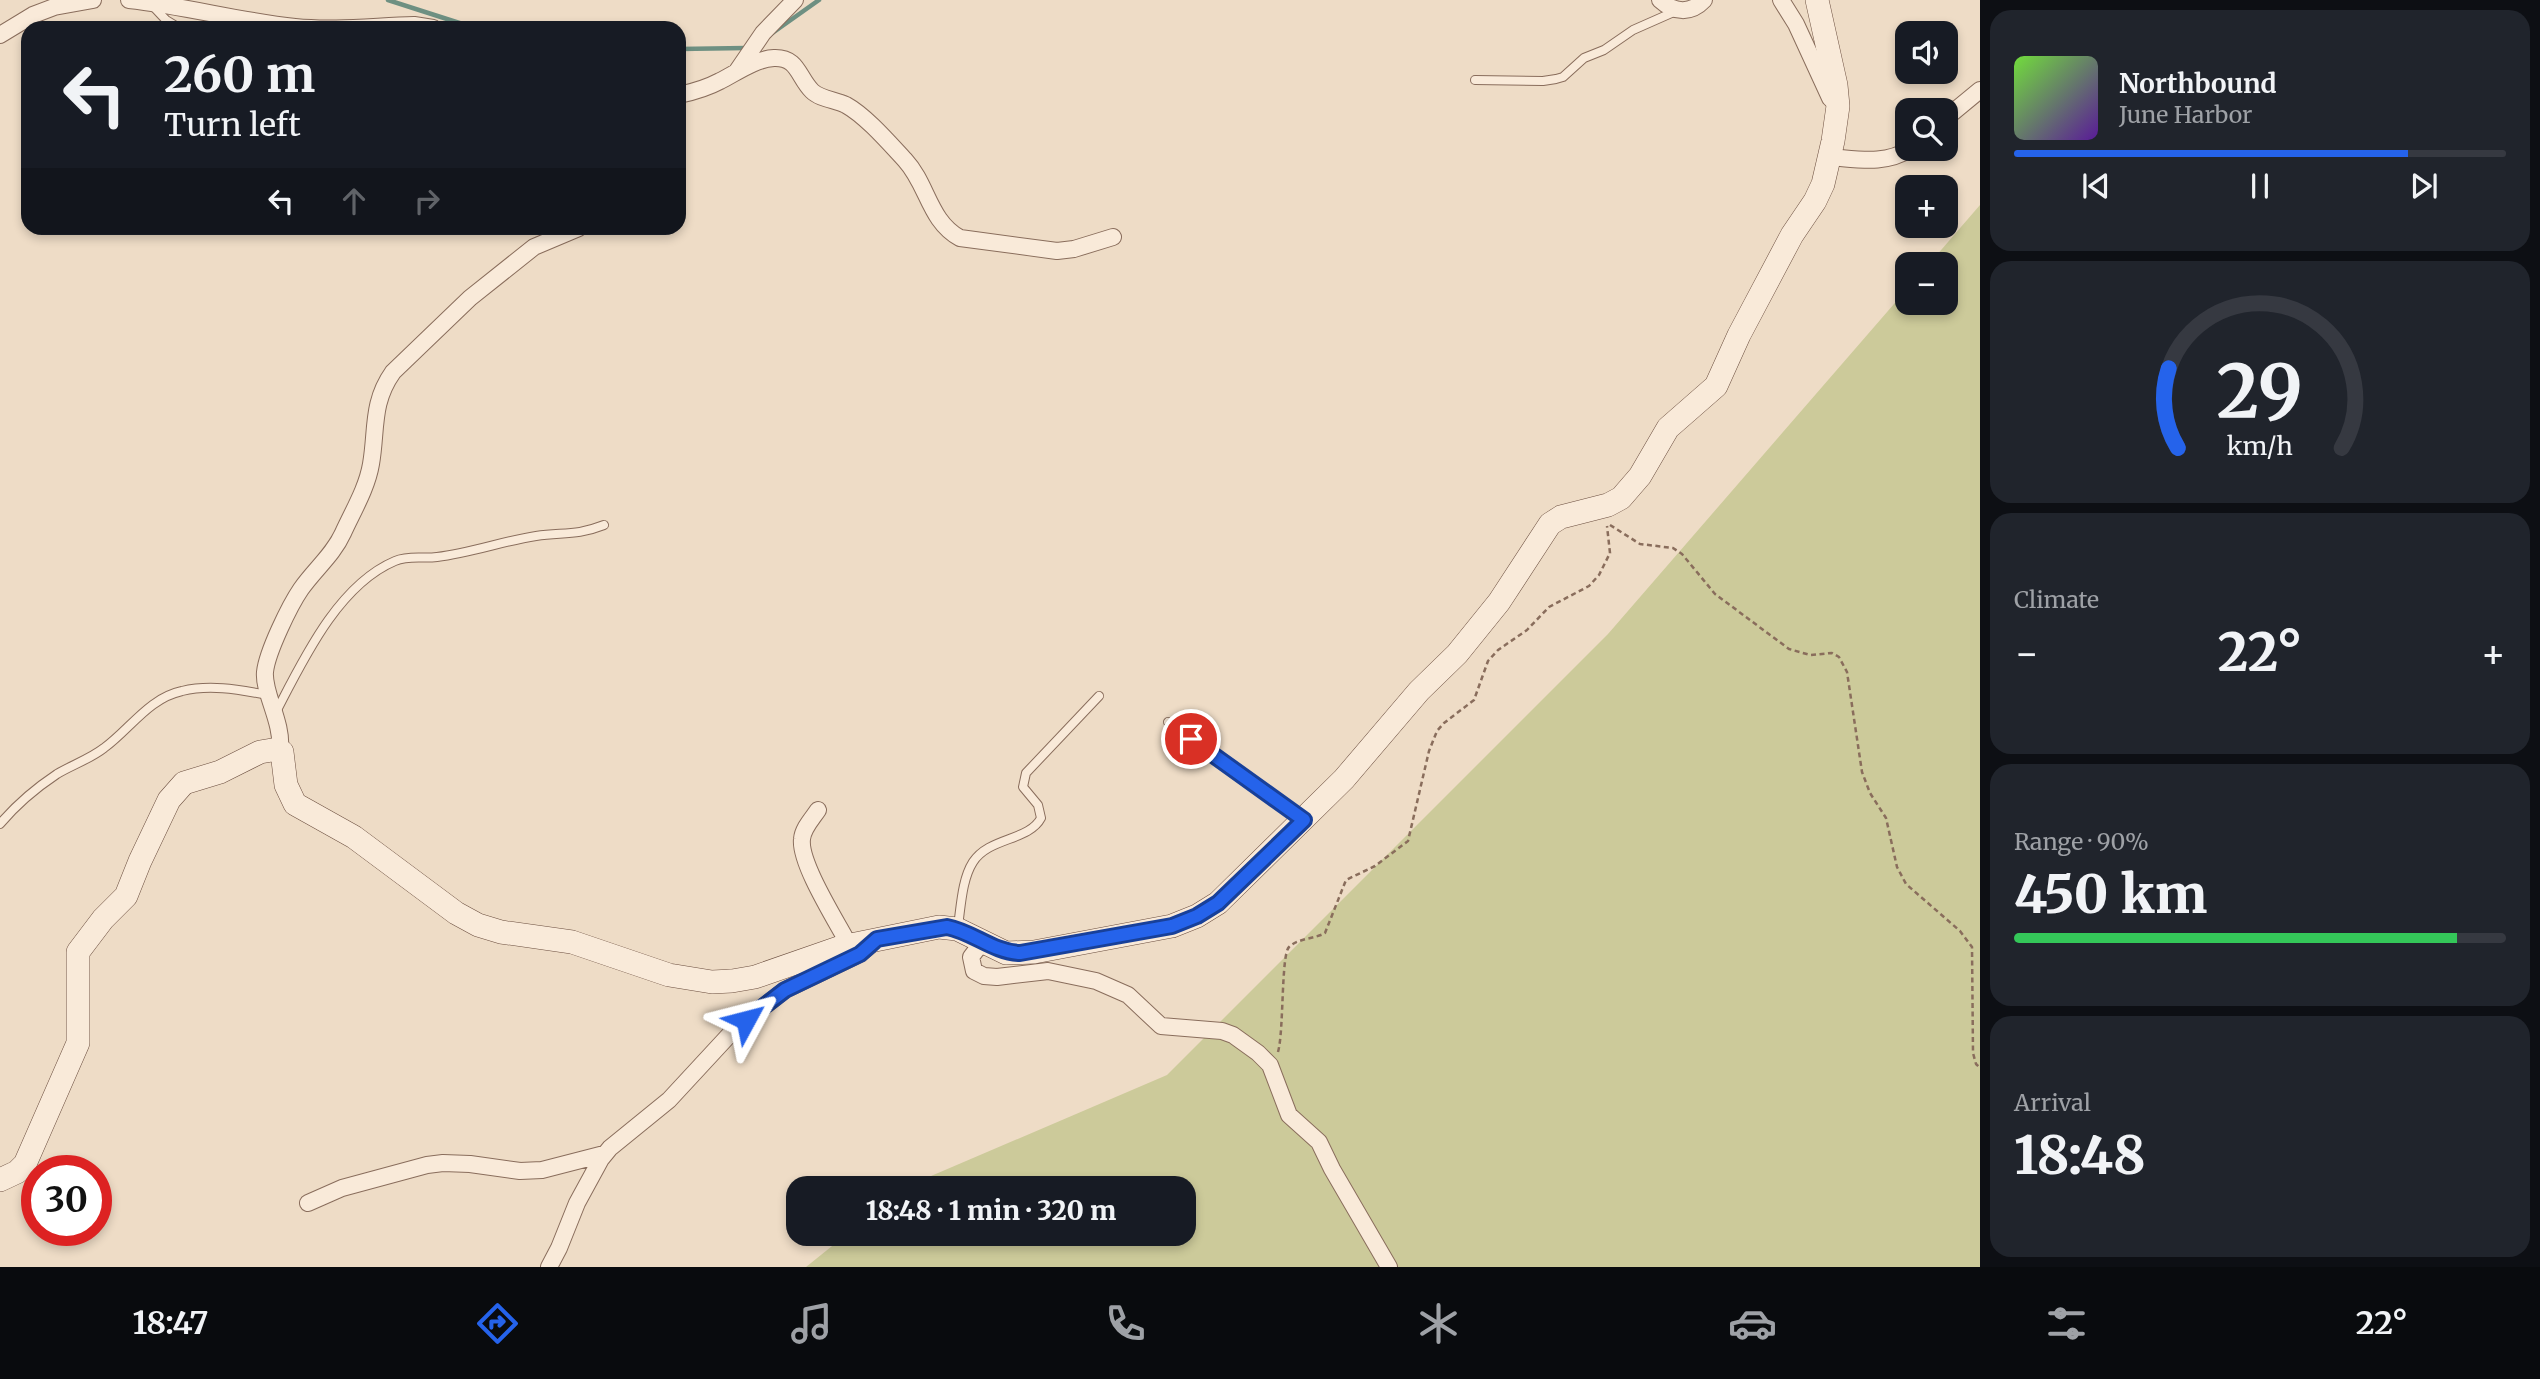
<!DOCTYPE html>
<html lang="en">
<head>
<meta charset="utf-8">
<style>
  body { margin:0; font-family:Merriweather,serif; background:#20242c; color:#f1f3f6; height:100vh; display:flex; flex-direction:column; font-size:26px; white-space:nowrap }
  * { box-sizing:border-box; margin:0 }
  p { font-size:23px; color:#9ea1a6 }
  .icon { flex:none; width:38px; height:38px; fill:none; stroke:currentColor; stroke-width:2; stroke-linecap:round; stroke-linejoin:round }
  .map { position:relative; flex:1; overflow:hidden }
  .drawer { display:flex; flex-direction:column; gap:10px; padding:10px; background:#0d0f14; width:560px }
  .drawer>* { flex:none }
  .hud { position:absolute; left:21px; top:21px; width:665px; height:214px; border-radius:21px; box-shadow:0 4px 10px #0003; background:#171b24; color:#f1f3f6; overflow:hidden }
  .fabs { position:absolute; left:1895px; top:21px; display:grid; gap:14px }
  .fabs a { display:grid; place-items:center; width:63px; height:63px; border-radius:14px; background:#171b24; box-shadow:0 4px 10px #0003; font-size:35px }
  .speed { position:absolute; left:21px; top:1155px; display:flex; gap:14px; font-size:35px; font-weight:700; text-align:center }
  .speed>* { display:grid; place-content:center; width:91px; height:91px; border-radius:50%; background:#171b24; box-shadow:0 4px 10px #0003; line-height:1 }
  .speed .limit { border:10px solid #d22; background:#fff; color:#111 }
  .pin { position:absolute; display:grid; place-items:center; width:60px; height:60px; color:#fff; margin:-30px; border:4px solid #fff; border-radius:50%; box-shadow:0 2px 7px #0007 }
  .me { position:absolute; width:77px; margin:-38px; rotate:52deg; stroke-linejoin:round; filter:drop-shadow(0 0 5px #0008) }
  .turn { display:flex; align-items:center; gap:24px; height:147px; padding:0 28px; font-size:32px }
  .turn .icon { width:91px; height:91px; stroke-width:2.5 }
  .turn b { display:block; font-size:49px; line-height:60px }
  .lanes { display:flex; align-items:center; height:66px; padding:0 28px; background:#0003; justify-content:center; gap:35px; direction:ltr }
  .lanes .off { opacity:.35 }
  .big { font-size:52px; font-weight:800; line-height:1.1 }
  .drawer .widget { flex:1; display:flex; flex-direction:column; justify-content:center; gap:10px; min-width:0; padding:0 24px; border-radius:21px; background:#20242c }
  .drawer .dial { align-items:center; gap:0 }
  .dial svg { height:182px; overflow:visible; fill:none; stroke:#363941; stroke-width:7; stroke-linecap:round; text-anchor:middle }
  .dial text { fill:#f1f3f6; stroke:none }
  .song { display:flex; align-items:center; gap:21px }
  .cover { width:84px; height:84px; border-radius:10px; background:linear-gradient(135deg,hsl(100 70% 55%),hsl(270 70% 35%)) }
  .played { height:7px; border-radius:4px; background:linear-gradient(90deg,#2563eb 80%,#363941 80%) }
  .keys { display:flex; justify-content:space-around; direction:ltr }
  .heat { display:flex; justify-content:space-between; align-items:center; font-size:38px; direction:ltr }
  .charge { height:10px; border-radius:5px; background:linear-gradient(90deg,#34c759 90%,#363941 0) }
  .trip { position:absolute; left:786px; top:1176px; width:410px; height:70px; border-radius:21px; background:#171b24; box-shadow:0 4px 10px #0003; font-weight:800; line-height:70px; text-align:center }
  .tab-bar { display:flex; height:112px; justify-content:space-around; align-items:center; background:#090b0e; color:#9ea1a6 }
  .tab-bar .icon { width:49px; height:49px }
  .tab-bar .on { color:#2563eb }
  .tab-bar b { font-size:32px; color:#f1f3f6 }
  main { display:flex; flex:1; min-height:0 }
  .map>svg:first-child { display:block }
  .green { fill:#ccca9a }
  .lines { fill:none; stroke-linecap:round; stroke-linejoin:round }
  .stream { stroke:#6e9082; stroke-width:4.5 }
  .lane-casing { stroke:#896d5c; stroke-width:10 }
  .street-casing { stroke:#896d5c; stroke-width:18 }
  .secondary-casing { stroke:#6b4e3f; stroke-width:24 }
  .path { stroke:#896d5c; stroke-width:2.5; stroke-dasharray:5 3.5; stroke-linecap:butt }
  .lane { stroke:#f9ead9; stroke-width:8 }
  .street { stroke:#f9ead9; stroke-width:16 }
  .secondary { stroke:#f9ead9; stroke-width:23 }
  .route-casing { stroke:#184099; stroke-width:18 }
  .route { stroke:#2563eb; stroke-width:12 }
</style>
</head>
<body>
<main>
<div class="map">
<svg width="1980" height="1267" viewBox="0 0 1980 1267">
  <rect width="100%" height="100%" fill="#eedcc6"/>
  <!-- green -->
  <path class="green" d="M1980,205v1062h-1174l41,-33h336v-46h-280l264,-113 441,-441 299,-345 1,14h38v-39h-17z"/>
  <g class="lines">
    <!-- stream -->
    <path class="stream" d="M388,0l87,28
      M771,34l48,-34
      M679,49l67,-1"/>
    <!-- lane casing -->
    <g class="lane-casing">
      <path id="lane" d="M151,4l15,16 13,8
        M1475,80l68,1 13,-2 7,-2 21,-19 20,-8 29,-20 43,-19
        M276,712c27,-52 62,-127 119,-151 14,-6 28,-2 42,-4 34,-4 66,-16 99,-21 27,-4 40,0 68,-11
        M1168,722l134,97
        M0,824c16,-19 36,-36 57,-50 15,-9 33,-15 47,-26 26,-19 45,-50 78,-57 29,-7 58,-1 86,4
        M958,926c3,-20 4,-47 15,-64 16,-25 56,-21 68,-44l-3,-13 -15,-18 3,-14 73,-77"/>
    </g>
    <!-- street casing -->
    <g class="street-casing">
      <path id="street" d="M129,0c56,6 110,21 166,27 39,4 80,-1 119,-2l19,3
        M1660,0c14,13 31,14 44,0
        M1781,0l15,24 34,74 7,7
        M0,35l33,-20 21,-8 39,-7
        M737,71l26,-38 32,-33
        M679,95c14,-3 28,-7 41,-14 16,-8 35,-22 54,-23 24,-1 24,19 38,33 8,8 24,9 34,14 20,11 44,39 59,55 23,25 24,61 55,78l97,13 17,-2 39,-12
        M1946,118l34,-28
        M1829,157c29,2 56,8 81,-8
        M280,750c3,-28 -17,-57 -15,-78 2,-20 25,-67 36,-83 14,-20 32,-34 42,-56 10,-22 24,-45 28,-69 6,-34 0,-61 22,-92l77,-74 64,-51 45,-19
        M818,810c-6,9 -15,18 -16,29 -3,24 35,83 47,106
        M985,944l-8,5 -6,8 3,14 10,5 13,1 51,-6 48,10 32,14 33,31 61,5 11,4 25,18 12,12 19,50 30,27 13,27 57,98
        M308,1203l34,-15 85,-23 16,-2 27,1 50,7 22,-1 62,-16
        M549,1267l10,-19 18,-45 24,-44 9,-11 59,-48 62,-67 31,-25 23,-18 75,-36 13,-11"/>
    </g>
    <!-- secondary casing -->
    <g class="secondary-casing">
      <path id="secondary" d="M0,1180l17,-8 8,-8 53,-121v-91l25,-33 23,-23 14,-35 29,-61 15,-17 36,-11 40,-20 18,-3 4,3 4,33 9,19 59,33 102,76 22,12 23,7 71,10 97,33 43,7 20,-1 23,-4 86,-30 98,-20 18,2 49,24 28,-1 138,-26 25,-10 21,-13 126,-124 75,-88 38,-37 42,-52 51,-78 11,-7 47,-12 13,-7 19,-22 28,-48 48,-42 23,-51 53,-100 23,-34 8,-17 10,-43 5,-35 -2,-21 -19,-85"/>
    </g>
    <!-- path -->
    <path class="path" d="M1610,525l30,19 33,4 9,6 33,40 74,55 21,6 22,-2 7,4 8,15 15,100 8,21 16,25 11,49 9,17 54,47 12,16 1,106 3,11 4,4
      M1278,1052c6,-21 3,-97 11,-105 9,-9 26,-8 36,-14l21,-53 29,-14 33,-25 21,-90 8,-20 7,-8 30,-23 14,-39 10,-11 29,-20 22,-23 40,-21 10,-11 11,-22 -3,-27"/>
    <!-- lane -->
    <use href="#lane" class="lane"/>
    <!-- street -->
    <use href="#street" class="street"/>
    <!-- secondary -->
    <use href="#secondary" class="secondary"/>
  </g>
  <g class="lines">
    <!-- route casing -->
    <g class="route-casing">
      <path id="route" d="M746,1020l39,-30 75,-36 17,-15 70,-12c26,5 46,25 73,26l152,-27 25,-10 21,-13 86,-83 -113,-81"/>
    </g>
    <!-- route -->
    <use href="#route" class="route"/>
  </g>
</svg>
<div class="fabs">
<a><svg class="icon" aria-label="sound" viewBox="0 0 24 24"><path d="M4 9h4l5-4v14l-5-4H4zM17 9q2 3 0 6"/></svg></a>
<a><svg class="icon" aria-label="search" viewBox="0 0 24 24"><circle cx="10" cy="10" r="6"/><path d="M15 15l6 6"/></svg></a>
<a>+</a>
<a>−</a>
</div>
<div class="speed"><div class="limit">30</div></div>
<div class="pin" style="left:1191px;top:739px;background:#d93025"><svg class="icon" aria-label="arrive" viewBox="0 0 24 24"><path d="M6 21V4h12l-3 4 3 4H6"/></svg></div>
<svg class="me" style="left:746px;top:1020px" viewBox="-20 -20 40 40"><path d="M0-17L14 15 0 8-14 15z" fill="#2563eb" stroke="#fff" stroke-width="4"/></svg>
<div class="trip">18:48 · 1 min · 320 m</div>
<div class="hud">
<div class="turn"><svg class="icon" aria-label="left" viewBox="0 0 24 24"><path d="M17 20v-9H6M10 6l-5 5 5 5"/></svg><div><b>260 m</b>Turn left</div></div>
<div class="lanes"><svg class="icon" aria-label="left" viewBox="0 0 24 24"><path d="M17 20v-9H6M10 6l-5 5 5 5"/></svg><svg class="icon off" aria-label="ahead" viewBox="0 0 24 24"><path d="M12 20V5M6 11l6-6 6 6"/></svg><svg class="icon off" aria-label="right" viewBox="0 0 24 24"><path d="M7 20v-9h11M14 6l5 5-5 5"/></svg></div>
</div>
</div>
<section class="drawer">
<div class="widget">
<div class="song"><i class="cover"></i><div><b>Northbound</b><p>June Harbor</p></div></div>
<div class="played"></div>
<div class="keys"><svg class="icon" aria-label="previous" viewBox="0 0 24 24"><path d="M18 5L8 12l10 7zM5 5v14"/></svg><svg class="icon" aria-label="pause" viewBox="0 0 24 24"><path d="M8 5v14M16 5v14"/></svg><svg class="icon" aria-label="next" viewBox="0 0 24 24"><path d="M6 5l10 7-10 7zM19 5v14"/></svg></div>
</div>
<div class="widget dial"><svg viewBox="0 0 100 80">
<path d="M14 69A42 42 0 1 1 86 69"/>
<path d="M14 69A42 42 0 0 1 10 34" stroke="#2563eb"/>
<text x="50" y="56" font-size="32" font-weight="700">29</text>
<text x="50" y="72" font-size="11">km/h</text>
</svg></div>
<div class="widget"><p>Climate</p>
<div class="heat"><a>−</a><b class="big">22°</b><a>+</a></div>
</div>
<div class="widget"><p>Range · 90%</p><b class="big">450 km</b><div class="charge"></div></div>
<div class="widget"><p>Arrival</p><b class="big">18:48</b></div>
</section>
</main>
<nav class="tab-bar">
<b>18:47</b>
<svg class="icon on" aria-label="directions" viewBox="0 0 24 24"><path d="M12 3l9 9-9 9-9-9zM9 14v-3h6M13 9l2 2-2 2"/></svg>
<svg class="icon" aria-label="music" viewBox="0 0 24 24"><path d="M9 18V5l10-2v13"/><circle cx="6" cy="18" r="3"/><circle cx="16" cy="16" r="3"/></svg>
<svg class="icon" aria-label="phone" viewBox="0 0 24 24"><path d="M5 4h4l2 5-3 2q2 4 5 5l2-3 5 2v4C11 20 4 13 5 4z"/></svg>
<svg class="icon" aria-label="climate" viewBox="0 0 24 24"><path d="M12 3v18M4 7l16 10M4 17L20 7"/></svg>
<svg class="icon" aria-label="car" viewBox="0 0 24 24"><path d="M5 17H2v-5l4-1 3-4h7l3 4 3 1v5h-3M9 17h6M6 11h13"/><circle cx="7" cy="17" r="2"/><circle cx="17" cy="17" r="2"/></svg>
<svg class="icon" aria-label="filters" viewBox="0 0 24 24"><path d="M4 7h16M4 17h16"/><circle cx="9" cy="7" r="2"/><circle cx="15" cy="17" r="2"/></svg>
<b>22°</b>
</nav>
</body>
</html>
